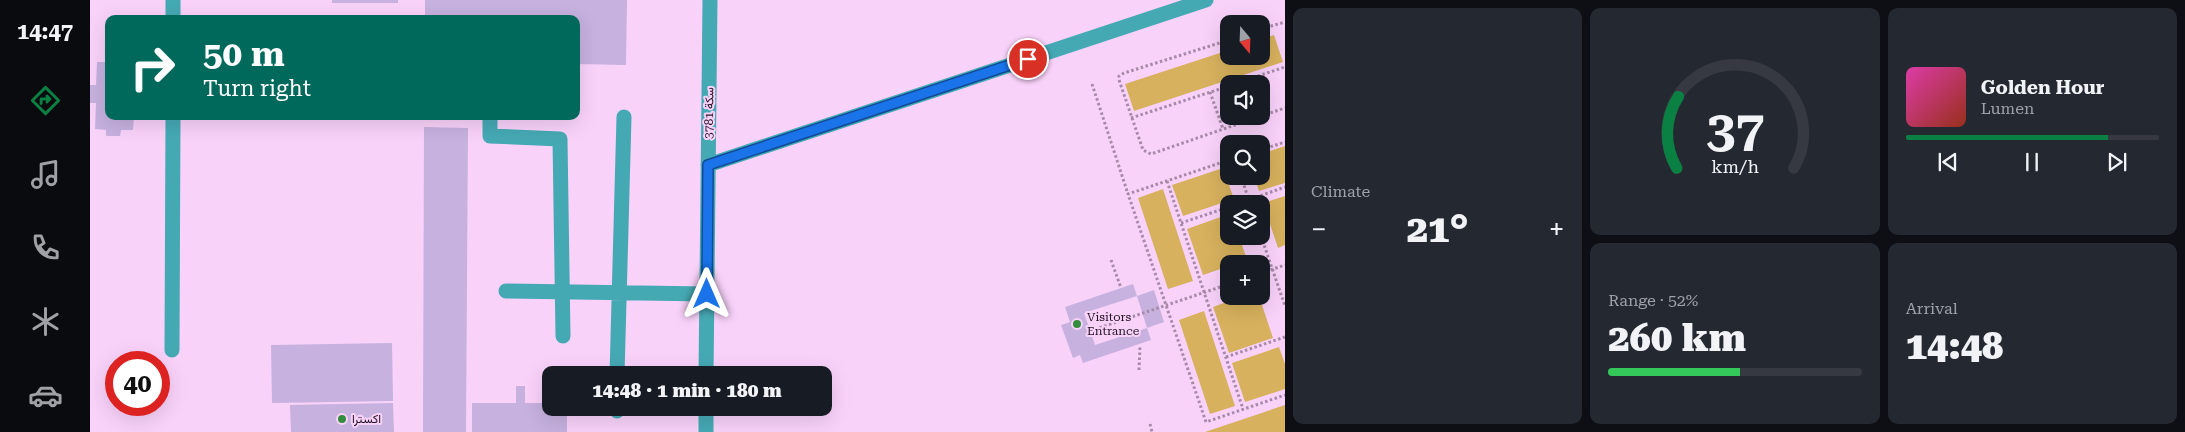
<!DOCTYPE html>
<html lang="en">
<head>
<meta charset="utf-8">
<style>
  body { margin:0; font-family:"Roboto Serif",Vazirmatn,serif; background:#242831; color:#f1f3f6; height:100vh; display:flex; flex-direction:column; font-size:19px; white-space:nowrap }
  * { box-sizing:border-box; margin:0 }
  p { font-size:16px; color:#9ea1a6 }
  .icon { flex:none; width:28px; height:28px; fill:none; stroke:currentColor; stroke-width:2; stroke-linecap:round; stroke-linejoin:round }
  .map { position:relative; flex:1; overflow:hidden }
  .sheet { display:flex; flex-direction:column; gap:8px; padding:8px; background:#0d0f14; width:900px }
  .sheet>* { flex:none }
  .banner { position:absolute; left:15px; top:15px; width:475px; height:105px; border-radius:10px; box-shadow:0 5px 20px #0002; background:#00695c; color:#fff; overflow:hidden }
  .needle { width:32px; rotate:161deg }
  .fabs { position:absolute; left:1130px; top:15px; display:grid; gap:10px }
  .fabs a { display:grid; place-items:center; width:50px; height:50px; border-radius:10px; background:#171b24; box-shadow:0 5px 20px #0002; font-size:25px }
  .speed { position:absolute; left:15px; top:351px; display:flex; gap:10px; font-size:25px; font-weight:700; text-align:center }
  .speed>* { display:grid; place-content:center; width:65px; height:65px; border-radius:50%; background:#171b24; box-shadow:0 5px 20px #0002; line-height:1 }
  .speed .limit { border:8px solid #d22; background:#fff; color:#111 }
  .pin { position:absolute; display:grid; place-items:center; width:42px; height:42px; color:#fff; margin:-21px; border:2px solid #fff; border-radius:50%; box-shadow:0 1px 5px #0007 }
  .me { position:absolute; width:55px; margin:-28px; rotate:0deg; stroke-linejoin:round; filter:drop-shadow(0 0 4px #0008) }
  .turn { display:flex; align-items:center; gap:18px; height:105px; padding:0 15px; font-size:22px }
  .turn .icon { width:65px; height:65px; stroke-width:2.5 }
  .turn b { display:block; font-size:35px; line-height:42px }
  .big { font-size:38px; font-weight:800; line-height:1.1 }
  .sheet .tile { flex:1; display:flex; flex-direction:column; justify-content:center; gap:8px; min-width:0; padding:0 18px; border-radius:10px; background:#242831 }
  .sheet .dial { align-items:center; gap:0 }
  .dial svg { height:130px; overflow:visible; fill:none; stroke:#363941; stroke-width:7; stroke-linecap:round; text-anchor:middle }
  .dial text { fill:#f1f3f6; stroke:none }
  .song { display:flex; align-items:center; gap:15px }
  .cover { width:60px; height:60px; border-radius:8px; background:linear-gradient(135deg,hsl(320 70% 55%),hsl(10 70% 35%)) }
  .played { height:5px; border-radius:2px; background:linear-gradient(90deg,#0b8043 80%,#363941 80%) }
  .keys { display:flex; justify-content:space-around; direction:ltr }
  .heat { display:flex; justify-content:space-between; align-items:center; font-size:28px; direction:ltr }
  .charge { height:8px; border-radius:4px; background:linear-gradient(90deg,#34c759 52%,#363941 0) }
  .sheet .tiles { flex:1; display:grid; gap:8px; grid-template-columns:repeat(3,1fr) }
  .tile:first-child { grid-row:span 2 }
  .trip { position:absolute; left:452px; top:366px; width:290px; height:50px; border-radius:10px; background:#171b24; box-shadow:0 5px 20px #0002; font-weight:800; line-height:50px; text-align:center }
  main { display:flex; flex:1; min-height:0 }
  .tab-bar { display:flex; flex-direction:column; width:90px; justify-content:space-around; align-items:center; background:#090b0e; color:#9ea1a6 }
  .tab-bar .icon { width:35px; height:35px }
  .tab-bar .current { color:#0b8043 }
  .tab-bar b { font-size:22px; color:#f1f3f6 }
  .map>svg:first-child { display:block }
  .green { fill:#d7b15d }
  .building { fill:#c6b1df }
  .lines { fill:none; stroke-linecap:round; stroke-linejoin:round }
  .path { stroke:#a78aa8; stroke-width:3; stroke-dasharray:2.5 2.5; stroke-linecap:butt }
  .minor { stroke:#45a9b4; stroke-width:15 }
  .route-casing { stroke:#114b97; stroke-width:12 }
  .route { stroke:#1a73e8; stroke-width:9 }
  .poi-dot { fill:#338d3d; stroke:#f9d2fa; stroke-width:2 }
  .labels { text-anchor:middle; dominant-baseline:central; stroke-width:4; stroke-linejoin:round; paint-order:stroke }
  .street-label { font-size:12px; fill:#201321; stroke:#f9d2fa }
  .poi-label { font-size:12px; fill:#201321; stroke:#f9d2fa; text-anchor:start }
</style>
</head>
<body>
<main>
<nav class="tab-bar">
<b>14:47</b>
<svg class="icon current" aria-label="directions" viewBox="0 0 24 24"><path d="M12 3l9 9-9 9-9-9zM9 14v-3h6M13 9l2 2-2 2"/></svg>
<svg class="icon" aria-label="music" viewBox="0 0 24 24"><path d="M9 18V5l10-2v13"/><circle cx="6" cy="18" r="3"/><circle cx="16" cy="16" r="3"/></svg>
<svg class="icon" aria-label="phone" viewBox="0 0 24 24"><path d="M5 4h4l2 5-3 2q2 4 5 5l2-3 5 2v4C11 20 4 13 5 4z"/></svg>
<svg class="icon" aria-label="climate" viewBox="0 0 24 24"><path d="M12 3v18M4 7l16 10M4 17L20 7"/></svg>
<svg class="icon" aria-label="car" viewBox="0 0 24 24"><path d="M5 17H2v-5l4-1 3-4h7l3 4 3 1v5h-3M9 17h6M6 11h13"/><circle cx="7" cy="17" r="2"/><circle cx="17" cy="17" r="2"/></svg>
</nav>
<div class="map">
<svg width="1195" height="432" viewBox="0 0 1195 432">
  <rect width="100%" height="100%" fill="#f9d2fa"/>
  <!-- green -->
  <path class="green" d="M1184,35l9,27 -149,49 -9,-27 104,-34v6h32v-17z
    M1195,146v37l-26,8 -5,-15h7v-22z
    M1133,168l11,31 -51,17 -11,-31z
    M1073,189l30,92 -25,8 -30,-91z
    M1195,196v49l-7,3 -15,-45z
    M1139,214v22h10l8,24 -18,4v2l-26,9 -16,-46z
    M1153,296h16l14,42 -44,15 -16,-46z
    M1114,311l31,95 -25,8 -31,-94z
    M1189,347l6,17v25l-40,13 -13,-39z
    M1195,405v27h-80z"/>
  <!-- building -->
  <path class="building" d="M242,0h66v3h-66z
    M335,0h202l-1,65 -50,-1v-45h-151z
    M7,62h12v54h25l-1,14h-12l-1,6h-14v-6l-11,-1 1,-26h-6v-18h6z
    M334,127l44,1 -2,304h-43z
    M1043,284l4,12 -53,17 11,32 52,-17 4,12 -68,23 -3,-8 -7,3 -12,-33 9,-3 -5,-15z
    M1064,290l10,32 -17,6 -10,-32z
    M302,343l1,58 -121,2 -1,-58z
    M426,386h9v17h26v5h16v24h-95v-29h44z
    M303,403l1,29h-103l-1,-27z"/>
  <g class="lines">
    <!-- path -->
    <path class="path" d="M1171,29l24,-7
      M1139,40l-105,33 -5,3v4l24,70 8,4 110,-38
      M1002,84l36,110
      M1144,84l51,-17
      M1120,92l13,37
      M1171,116l24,-8
      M1041,118l98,-32
      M1171,150l24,-8
      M1139,160l-101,34 78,228 79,-27
      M1151,176l9,28
      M1077,181l76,228
      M1147,204l48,-17
      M1091,223l48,-16
      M1171,236l24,70
      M1021,260l10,28
      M1171,273l24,-8
      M1000,331l139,-47
      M1136,357l59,-20
      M1049,370l1,-24
      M1060,424l2,8"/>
    <!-- minor -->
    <path class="minor" d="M83,19v-19
      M400,116v20l70,3 3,197
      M618,165l498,-165
      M416,291l201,3
      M82,350l1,-234
      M527,375l7,-258
      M616,375l4,-375
      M527,411v-3
      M616,432v-24"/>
  </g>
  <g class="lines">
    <!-- route casing -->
    <g class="route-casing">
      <path id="route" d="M617,294l1,-129 320,-106"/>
    </g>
    <!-- route -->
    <use href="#route" class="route"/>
  </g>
  <!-- markers -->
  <g class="poi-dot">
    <circle cx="987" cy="324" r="5"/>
    <circle cx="252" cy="419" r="5"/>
  </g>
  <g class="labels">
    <!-- street labels -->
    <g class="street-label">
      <text transform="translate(619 113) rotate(-89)">سكة 3781</text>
    </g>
    <!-- poi labels -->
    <g class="poi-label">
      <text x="997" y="317">Visitors<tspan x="997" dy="14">Entrance</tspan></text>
      <text x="262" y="419">اكسترا</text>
    </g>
  </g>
</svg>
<div class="fabs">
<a><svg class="needle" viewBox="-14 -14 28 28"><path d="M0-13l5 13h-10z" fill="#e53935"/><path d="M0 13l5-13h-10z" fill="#9ea1a6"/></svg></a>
<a><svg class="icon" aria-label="sound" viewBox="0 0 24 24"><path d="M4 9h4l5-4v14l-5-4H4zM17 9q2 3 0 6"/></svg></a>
<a><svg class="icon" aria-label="search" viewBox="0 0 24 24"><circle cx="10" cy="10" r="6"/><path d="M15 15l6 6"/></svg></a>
<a><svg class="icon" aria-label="layers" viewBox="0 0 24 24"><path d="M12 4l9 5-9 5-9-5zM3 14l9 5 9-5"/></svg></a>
<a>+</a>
</div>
<div class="speed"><div class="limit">40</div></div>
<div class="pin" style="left:938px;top:59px;background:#d93025"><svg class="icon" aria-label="arrive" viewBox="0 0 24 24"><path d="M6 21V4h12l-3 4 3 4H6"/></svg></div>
<svg class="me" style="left:617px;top:294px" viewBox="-20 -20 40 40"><path d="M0-17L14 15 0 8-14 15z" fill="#1a73e8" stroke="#fff" stroke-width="4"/></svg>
<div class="trip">14:48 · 1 min · 180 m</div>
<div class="banner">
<div class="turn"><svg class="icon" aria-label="right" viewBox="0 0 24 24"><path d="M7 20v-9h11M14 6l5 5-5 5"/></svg><div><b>50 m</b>Turn right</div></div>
</div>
</div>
<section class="sheet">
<div class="tiles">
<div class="tile"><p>Climate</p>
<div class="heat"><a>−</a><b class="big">21°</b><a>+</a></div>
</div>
<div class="tile dial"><svg viewBox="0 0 100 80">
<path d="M14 69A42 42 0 1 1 86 69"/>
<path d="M14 69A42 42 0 0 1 15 25" stroke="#0b8043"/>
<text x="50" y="56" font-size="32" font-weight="700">37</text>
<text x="50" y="72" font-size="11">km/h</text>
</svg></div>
<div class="tile">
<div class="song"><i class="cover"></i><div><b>Golden Hour</b><p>Lumen</p></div></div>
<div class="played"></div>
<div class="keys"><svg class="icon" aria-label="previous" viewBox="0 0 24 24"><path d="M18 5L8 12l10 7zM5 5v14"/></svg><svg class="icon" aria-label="pause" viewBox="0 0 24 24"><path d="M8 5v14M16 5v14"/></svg><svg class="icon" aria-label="next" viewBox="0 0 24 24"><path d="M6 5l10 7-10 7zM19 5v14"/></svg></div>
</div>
<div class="tile"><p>Range · 52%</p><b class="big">260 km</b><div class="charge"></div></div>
<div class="tile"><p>Arrival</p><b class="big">14:48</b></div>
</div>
</section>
</main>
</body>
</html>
